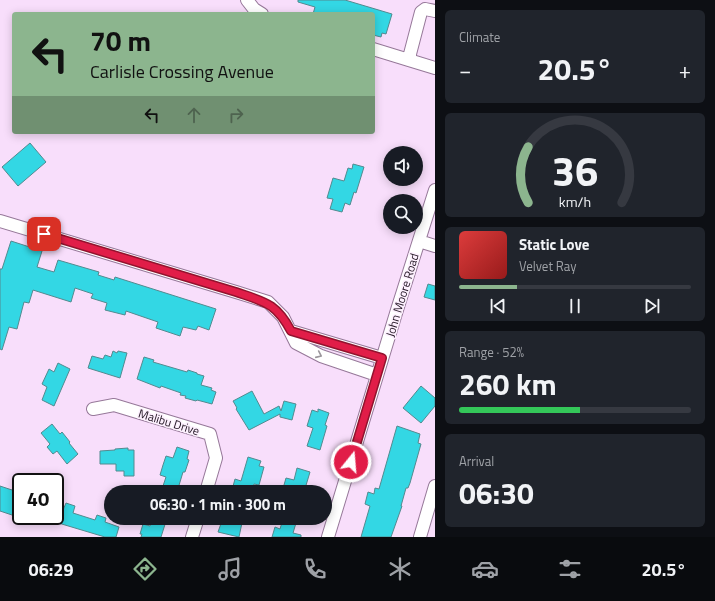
<!DOCTYPE html>
<html lang="en">
<head>
<meta charset="utf-8">
<style>
  body { margin:0; font-family:"Titillium Web",sans-serif; background:#20242c; color:#f1f3f6; height:100vh; display:flex; flex-direction:column; font-size:15px; white-space:nowrap }
  * { box-sizing:border-box; margin:0 }
  p { font-size:13px; color:#9ea1a6 }
  .icon { flex:none; width:22px; height:22px; fill:none; stroke:currentColor; stroke-width:2; stroke-linecap:round; stroke-linejoin:round }
  .map { position:relative; flex:1; overflow:hidden }
  .details { display:flex; flex-direction:column; gap:10px; padding:10px; background:#0d0f14; width:280px }
  .details>* { flex:none }
  .hud { position:absolute; left:12px; top:12px; width:363px; height:122px; border-radius:4px; box-shadow:0 2px 10px #0003; background:#8cb58e; color:#111; overflow:hidden }
  .controls { position:absolute; left:383px; top:146px; display:grid; gap:8px }
  .controls a { display:grid; place-items:center; width:40px; height:40px; border-radius:50%; background:#171b24; box-shadow:0 2px 10px #0003; font-size:20px }
  .speed { position:absolute; left:12px; top:473px; display:flex; gap:8px; font-size:20px; font-weight:700; text-align:center }
  .speed>* { display:grid; place-content:center; width:52px; height:52px; border-radius:50%; background:#171b24; box-shadow:0 2px 10px #0003; line-height:1 }
  .speed .limit { border:2px solid #111; border-radius:6px; background:#fff; color:#111 }
  .pin { position:absolute; display:grid; place-items:center; width:34px; height:34px; color:#fff; margin:-17px; border-radius:8px; box-shadow:0 2px 6px #0006 }
  .me { position:absolute; width:44px; margin:-22px; rotate:17deg; stroke-linejoin:round; filter:drop-shadow(0 0 3px #0008) }
  .turn { display:flex; align-items:center; gap:14px; height:84px; padding:0 12px; font-size:18px }
  .turn .icon { width:52px; height:52px; stroke-width:2.5 }
  .turn b { display:block; font-size:28px; line-height:34px }
  .lanes { display:flex; align-items:center; height:38px; padding:0 12px; background:#0003; justify-content:center; gap:20px; direction:ltr }
  .lanes .off { opacity:.35 }
  .big { font-size:30px; font-weight:700; line-height:1.1 }
  .details .tile { flex:1; display:flex; flex-direction:column; justify-content:center; gap:6px; min-width:0; padding:0 14px; border-radius:6px; background:#20242c }
  .details .dial { align-items:center; gap:0 }
  .dial svg { height:104px; overflow:visible; fill:none; stroke:#363941; stroke-width:7; stroke-linecap:round; text-anchor:middle }
  .dial text { fill:#f1f3f6; stroke:none }
  .song { display:flex; align-items:center; gap:12px }
  .cover { width:48px; height:48px; border-radius:6px; background:linear-gradient(135deg,hsl(0 70% 55%),hsl(0 70% 35%)) }
  .played { height:4px; border-radius:2px; background:linear-gradient(90deg,#8cb58e 25%,#363941 25%) }
  .keys { display:flex; justify-content:space-around; direction:ltr }
  .heat { display:flex; justify-content:space-between; align-items:center; font-size:22px; direction:ltr }
  .charge { height:6px; border-radius:3px; background:linear-gradient(90deg,#34c759 52%,#363941 0) }
  .trip { position:absolute; left:104px; top:485px; width:228px; height:40px; border-radius:20px; background:#171b24; box-shadow:0 2px 10px #0003; font-weight:700; line-height:40px; text-align:center }
  .dock { display:flex; height:64px; justify-content:space-around; align-items:center; background:#090b0e; color:#9ea1a6 }
  .dock .icon { width:28px; height:28px }
  .dock .on { color:#8cb58e }
  .dock b { font-size:18px; color:#f1f3f6 }
  main { display:flex; flex:1; min-height:0 }
  .map>svg:first-child { display:block }
  .building { fill:#33d7e4; stroke:#538a8f }
  .lines { fill:none; stroke-linecap:round; stroke-linejoin:round }
  .minor-casing { stroke:#967899; stroke-width:14 }
  .minor { stroke:#fff; stroke-width:12 }
  .oneway { stroke:#9b969c }
  .route-casing { stroke:#92132f; stroke-width:10 }
  .route { stroke:#e11d48; stroke-width:7 }
  .labels { text-anchor:middle; dominant-baseline:central; stroke-width:3; stroke-linejoin:round; paint-order:stroke }
  .street-label { font-size:12px; fill:#211522; stroke:#fdf0fe }
</style>
</head>
<body>
<main>
<div class="map">
<svg width="435" height="537" viewBox="0 0 435 537">
  <rect width="100%" height="100%" fill="#f8defb"/>
  <!-- building -->
  <path class="building" d="M298,0h47l47,14 -6,20 -4,-1 -1,4 -8,-2v-21h-60l2,-7 -17,-5z
    M30,143l16,19 -28,24 -16,-19z
    M353,164l11,3 -8,26 -2,-1 -4,13 -5,-2 -3,9 -12,-3 3,-10 -6,-1 6,-20 11,3 4,-13 4,1z
    M11,241l31,10 -5,16 17,5 4,-12 41,12 -1,3 16,5 1,-3 101,32 -7,21 -11,-4 -2,4 -13,-3 -3,9 -24,-8 2,-6 -32,-11 -1,4 -20,-5 2,-7 -16,-5 2,-4 -18,-6 -4,14 -38,-12 -4,13 -5,-1 -7,27 -8,-2 -7,23 -2,-1v-80h2z
    M428,284l7,2v14l-11,-3z
    M113,351l4,2 1,-2 9,2 -7,25 -32,-10 4,-12 11,3 2,-4 6,2z
    M144,357l10,3 -1,2 34,10 1,-2 9,3v1l7,2 -3,9 11,3 -1,2 5,2 -4,12 -15,-4 -1,1 -11,-3 1,-2 -6,-1 1,-2 -20,-7 -1,2 -23,-9z
    M58,363l12,6 -16,37 -12,-6 5,-13 -5,-3 7,-15 5,3z
    M421,386l14,12v8l-14,17 -18,-15z
    M252,391l12,23 15,-8 2,5 3,-10 12,3 -4,16 -12,-3v-3l-31,16 -13,-21 1,-1 -4,-7z
    M318,409l11,4 -4,12 2,1 -7,24 -13,-4 6,-18 -6,-2 5,-16 6,2z
    M52,424l8,10 2,-2 8,10 -1,1 9,11 -11,10 -10,-13 -4,3 -6,-7 3,-3 -9,-11z
    M397,426l23,8 -2,9 3,1 -11,39 -2,5h-2l-5,18h1l-11,31h-30l9,-31 -5,-2 3,-12 6,2 1,-6 4,1z
    M177,447l12,4 -2,8 2,1 -4,12h-2l-6,20h-16l5,-15 -6,-2 3,-10 3,-9 7,2z
    M128,448v2h6v26h-10v-5h-8v-7h-16v-13l15,-1v-1z
    M248,457l13,4 -2,5 5,1 -5,18 -5,-1 -2,8h-15l-5,-2 3,-11 6,2z
    M297,468l13,4 -6,20h-22l4,-14 8,2z
    M0,486l12,4 1,-3 8,2v29l-21,-7z
    M66,503l9,3 -2,7 22,7 2,-5 9,3 -1,4 14,5 -3,10h-11l-50,-15v-14l8,2z
    M153,518h14l-6,19h-20l1,-3h-2l3,-10 7,2z
    M223,518h20l-4,19 -21,-5z
    M283,519l13,4 -3,10 8,2v2h-29l3,-10 5,2z"/>
  <g class="lines">
    <!-- minor casing -->
    <g class="minor-casing">
      <path id="minor" d="M247,0l7,9 8,5
        M435,11l-10,-2 -4,3 -11,42v4l2,3 23,7
        M373,49l39,12
        M0,221l236,71 32,10 15,15 13,26 25,13 56,19
        M419,241l16,5
        M291,331l91,27
        M93,409l21,-4 96,29 6,24 -10,34
        M192,537l6,-19
        M328,537l69,-227 38,-120
        M420,537l15,-51"/>
    </g>
    <!-- minor -->
    <use href="#minor" class="minor"/>
  </g>
  <!-- one-way arrows -->
  <defs><path id="oneway-chevron" d="M-2-3.5L2.5 0L-2 3.5" fill="none" stroke-width="1.6" stroke-linecap="round" stroke-linejoin="round"/></defs>
  <use class="oneway" href="#oneway-chevron" transform="translate(319 355) rotate(24)"/>
  <g class="lines">
    <!-- route casing -->
    <g class="route-casing">
      <path id="route" d="M44,234l192,58c29,10 40,11 55,39l91,27 -31,104"/>
    </g>
    <!-- route -->
    <use href="#route" class="route"/>
  </g>
  <g class="labels">
    <!-- street labels -->
    <g class="street-label">
      <text transform="translate(402 295) rotate(-73)">John Moore Road</text>
      <text transform="translate(169 422) rotate(17)">Malibu Drive</text>
    </g>
  </g>
</svg>
<div class="controls">
<a><svg class="icon" aria-label="sound" viewBox="0 0 24 24"><path d="M4 9h4l5-4v14l-5-4H4zM17 9q2 3 0 6"/></svg></a>
<a><svg class="icon" aria-label="search" viewBox="0 0 24 24"><circle cx="10" cy="10" r="6"/><path d="M15 15l6 6"/></svg></a>
</div>
<div class="speed"><div class="limit">40</div></div>
<div class="pin" style="left:44px;top:234px;background:#d93025"><svg class="icon" aria-label="arrive" viewBox="0 0 24 24"><path d="M6 21V4h12l-3 4 3 4H6"/></svg></div>
<svg class="me" style="left:351px;top:462px" viewBox="-20 -20 40 40"><circle r="17" fill="#e11d48" stroke="#fff" stroke-width="3"/><path d="M0-11L8 9 0 5-8 9z" fill="#fff"/></svg>
<div class="trip">06:30 · 1 min · 300 m</div>
<div class="hud">
<div class="turn"><svg class="icon" aria-label="left" viewBox="0 0 24 24"><path d="M17 20v-9H6M10 6l-5 5 5 5"/></svg><div><b>70 m</b>Carlisle Crossing Avenue</div></div>
<div class="lanes"><svg class="icon" aria-label="left" viewBox="0 0 24 24"><path d="M17 20v-9H6M10 6l-5 5 5 5"/></svg><svg class="icon off" aria-label="ahead" viewBox="0 0 24 24"><path d="M12 20V5M6 11l6-6 6 6"/></svg><svg class="icon off" aria-label="right" viewBox="0 0 24 24"><path d="M7 20v-9h11M14 6l5 5-5 5"/></svg></div>
</div>
</div>
<section class="details">
<div class="tile"><p>Climate</p>
<div class="heat"><a>−</a><b class="big">20.5°</b><a>+</a></div>
</div>
<div class="tile dial"><svg viewBox="0 0 100 80">
<path d="M14 69A42 42 0 1 1 86 69"/>
<path d="M14 69A42 42 0 0 1 14 26" stroke="#8cb58e"/>
<text x="50" y="56" font-size="32" font-weight="700">36</text>
<text x="50" y="72" font-size="11">km/h</text>
</svg></div>
<div class="tile">
<div class="song"><i class="cover"></i><div><b>Static Love</b><p>Velvet Ray</p></div></div>
<div class="played"></div>
<div class="keys"><svg class="icon" aria-label="previous" viewBox="0 0 24 24"><path d="M18 5L8 12l10 7zM5 5v14"/></svg><svg class="icon" aria-label="pause" viewBox="0 0 24 24"><path d="M8 5v14M16 5v14"/></svg><svg class="icon" aria-label="next" viewBox="0 0 24 24"><path d="M6 5l10 7-10 7zM19 5v14"/></svg></div>
</div>
<div class="tile"><p>Range · 52%</p><b class="big">260 km</b><div class="charge"></div></div>
<div class="tile"><p>Arrival</p><b class="big">06:30</b></div>
</section>
</main>
<nav class="dock">
<b>06:29</b>
<svg class="icon on" aria-label="directions" viewBox="0 0 24 24"><path d="M12 3l9 9-9 9-9-9zM9 14v-3h6M13 9l2 2-2 2"/></svg>
<svg class="icon" aria-label="music" viewBox="0 0 24 24"><path d="M9 18V5l10-2v13"/><circle cx="6" cy="18" r="3"/><circle cx="16" cy="16" r="3"/></svg>
<svg class="icon" aria-label="phone" viewBox="0 0 24 24"><path d="M5 4h4l2 5-3 2q2 4 5 5l2-3 5 2v4C11 20 4 13 5 4z"/></svg>
<svg class="icon" aria-label="climate" viewBox="0 0 24 24"><path d="M12 3v18M4 7l16 10M4 17L20 7"/></svg>
<svg class="icon" aria-label="car" viewBox="0 0 24 24"><path d="M5 17H2v-5l4-1 3-4h7l3 4 3 1v5h-3M9 17h6M6 11h13"/><circle cx="7" cy="17" r="2"/><circle cx="17" cy="17" r="2"/></svg>
<svg class="icon" aria-label="filters" viewBox="0 0 24 24"><path d="M4 7h16M4 17h16"/><circle cx="9" cy="7" r="2"/><circle cx="15" cy="17" r="2"/></svg>
<b>20.5°</b>
</nav>
</body>
</html>
